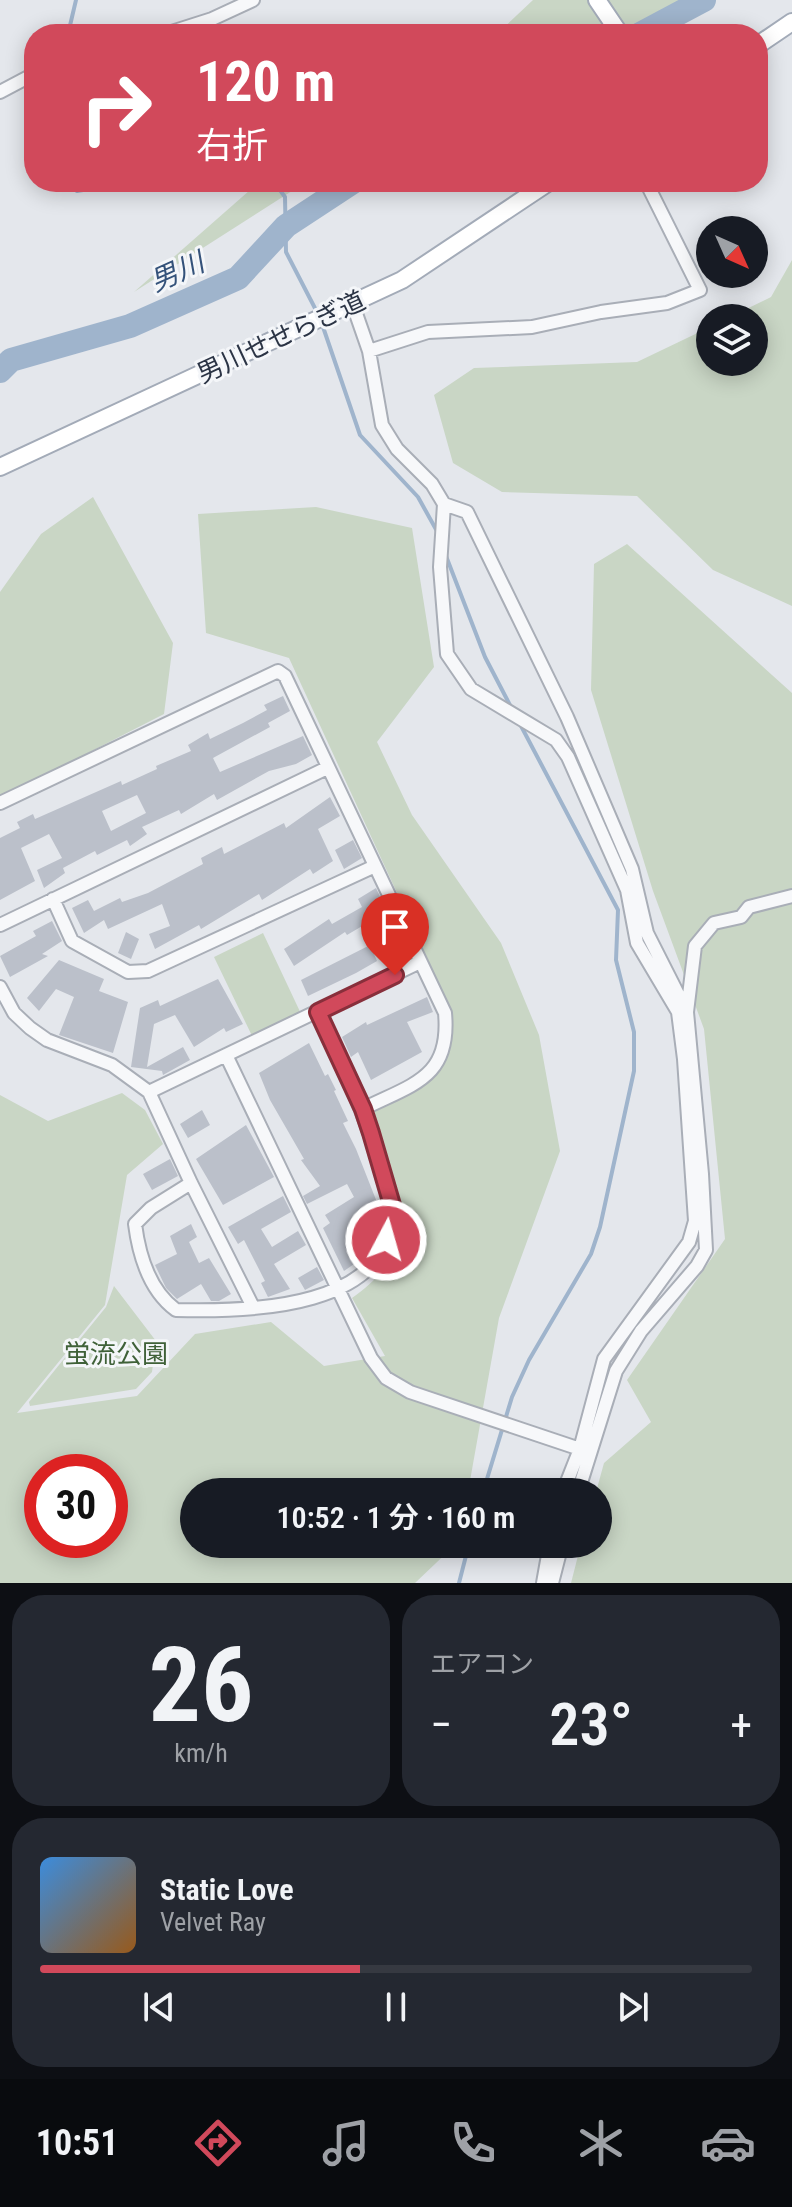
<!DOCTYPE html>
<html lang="ja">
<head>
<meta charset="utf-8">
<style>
  body { margin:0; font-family:"Roboto Condensed","Noto Sans JP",sans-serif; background:#242831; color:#f1f3f6; height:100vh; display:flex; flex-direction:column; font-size:30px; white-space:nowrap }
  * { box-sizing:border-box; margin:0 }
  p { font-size:26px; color:#9ea1a6 }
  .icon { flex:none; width:44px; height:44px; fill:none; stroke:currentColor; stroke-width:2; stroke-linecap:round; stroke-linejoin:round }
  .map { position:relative; height:1583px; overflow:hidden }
  .drawer { display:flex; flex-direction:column; gap:12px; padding:12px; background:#0d0f14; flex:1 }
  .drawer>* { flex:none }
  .guide { position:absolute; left:24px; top:24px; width:744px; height:168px; border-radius:32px; box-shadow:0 4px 20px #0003; background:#d1495b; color:#fff; overflow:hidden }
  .needle { width:52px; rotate:135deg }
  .tools { position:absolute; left:696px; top:216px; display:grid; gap:16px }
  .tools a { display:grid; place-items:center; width:72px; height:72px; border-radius:50%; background:#171b24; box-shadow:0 4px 20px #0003; font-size:40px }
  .speed { position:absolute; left:24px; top:1454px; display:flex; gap:16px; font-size:40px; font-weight:700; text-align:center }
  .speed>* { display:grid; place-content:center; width:104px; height:104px; border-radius:50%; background:#171b24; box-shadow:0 4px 20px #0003; line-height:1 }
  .speed .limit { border:12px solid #d22; background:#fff; color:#111 }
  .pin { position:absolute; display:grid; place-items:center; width:68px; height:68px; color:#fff; margin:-82px -34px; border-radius:50% 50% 50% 0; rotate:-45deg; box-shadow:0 0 8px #0007 }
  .pin .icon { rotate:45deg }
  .me { position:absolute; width:88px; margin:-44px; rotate:6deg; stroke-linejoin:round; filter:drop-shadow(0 0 6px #0008) }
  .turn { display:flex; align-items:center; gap:28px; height:168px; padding:0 40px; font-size:36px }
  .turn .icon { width:104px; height:104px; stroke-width:2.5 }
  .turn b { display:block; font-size:56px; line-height:68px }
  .big { font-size:60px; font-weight:600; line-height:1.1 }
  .drawer .widget { flex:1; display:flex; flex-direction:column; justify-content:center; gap:12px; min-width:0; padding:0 28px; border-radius:32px; background:#242831 }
  .drawer .dial { align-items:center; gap:0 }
  .dial b { font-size:104px; line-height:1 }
  .song { display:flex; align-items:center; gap:24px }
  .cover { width:96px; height:96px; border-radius:12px; background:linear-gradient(135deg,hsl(210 70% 55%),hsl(30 70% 35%)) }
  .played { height:8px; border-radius:4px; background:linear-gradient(90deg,#d1495b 45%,#363941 45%) }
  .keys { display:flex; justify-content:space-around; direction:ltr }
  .heat { display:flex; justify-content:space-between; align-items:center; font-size:44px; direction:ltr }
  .drawer .tiles { flex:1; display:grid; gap:12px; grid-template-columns:1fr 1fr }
  .widget:last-child { grid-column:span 2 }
  .trip { position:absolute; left:180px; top:1478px; width:432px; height:80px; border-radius:40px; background:#171b24; box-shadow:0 4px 20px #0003; font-weight:600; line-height:80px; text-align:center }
  .tabs { display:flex; height:128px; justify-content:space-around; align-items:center; background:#090b0e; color:#9ea1a6 }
  .tabs .icon { width:56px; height:56px }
  .tabs .active { color:#d1495b }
  .tabs b { font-size:36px; color:#f1f3f6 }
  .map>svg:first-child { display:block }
  .green { fill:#c9d6c5; fill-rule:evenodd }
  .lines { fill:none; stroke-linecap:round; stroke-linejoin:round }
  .stream { stroke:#9fb4cc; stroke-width:4 }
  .river { stroke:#9fb4cc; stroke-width:24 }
  .building { fill:#bbc0ca; fill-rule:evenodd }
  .minor-casing { stroke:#a9aeb7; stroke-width:16 }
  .major-casing { stroke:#a3abb8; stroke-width:20 }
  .minor { stroke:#f7f8fa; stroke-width:12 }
  .major { stroke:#fff; stroke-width:16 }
  .route-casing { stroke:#882f3b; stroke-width:20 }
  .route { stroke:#d1495b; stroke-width:14 }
  .labels { text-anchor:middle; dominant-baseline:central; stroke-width:6; stroke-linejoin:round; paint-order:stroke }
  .street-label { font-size:26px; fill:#2b3445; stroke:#f4f6f9 }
  .park-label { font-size:26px; fill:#3f6138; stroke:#f4f6f9 }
  .water-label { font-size:28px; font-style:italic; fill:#34527a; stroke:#f4f6f9 }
</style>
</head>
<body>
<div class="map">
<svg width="792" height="1583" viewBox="0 0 792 1583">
  <rect width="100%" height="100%" fill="#e4e7ec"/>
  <!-- green -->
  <path class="green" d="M533,0h151l-63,34h-124z
    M259,182h47l-172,110z
    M792,260v346l-79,-36 -76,-74 -135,-4 -49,-29 -19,-68 40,-27 163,-6 73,-35v35h44v-44h-26l43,-21z
    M93,497l80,146 -9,71 -164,84v-206l41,-58z
    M316,507l96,21 22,139 -57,75 35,73 89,128 38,92 21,116 -61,167 -31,174h-274v52h262l-41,39h-415v-488l48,26 74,-28 23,17 18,34 -36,31 -22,130 -88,108 120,-17 58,-62 76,-12 53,44 61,-10 -33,-58c79,-55 43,-111 19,-186 53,-29 90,-36 78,-106l-160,-348 -83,-25 -8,-119zM42,1472h68v68h-68z
    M627,544l165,149v890h-221l10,-39h17l-2,-52 8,-29 47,-41 -24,-42 98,-141 -21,-210 -51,-138 -62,-201 3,-126z
    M263,933l40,85 -49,22 -40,-83z
    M114,1286l42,55 -4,31 -16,17 -106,17 -1,-4 77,-95z"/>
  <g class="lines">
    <!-- stream -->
    <path class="stream" d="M68,34l8,-34
      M61,182l16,9 55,-9
      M274,182l11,15 1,55 33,64
      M322,324l38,111 58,62 20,36
      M446,556l39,101 27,52
      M483,1492l29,-95 17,-37 62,-106 9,-27 34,-156v-39l-18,-72 2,-50 -98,-186
      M459,1583l10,-39"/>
    <!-- river -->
    <path class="river" d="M640,34l64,-34
      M0,371l11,-11 119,-34 108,-48 48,-52 67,-44"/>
  </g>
  <!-- building -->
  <path class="building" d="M283,696l7,15 -22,12 2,4 -57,31 7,14 83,-36 9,19 -16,9 -27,7 -52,29 -3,-6 -33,20 -2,-4 -37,17 5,7 -17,12 -3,-6 -30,15 -2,-4 -32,17 2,5 -21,15 -7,-18 25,-12 -13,-24 -28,14 14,33 -35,19v-62l20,-10 -3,-6 16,-8 2,5 86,-38 1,4 35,-16 -1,-3 35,-15 -3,-6 20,-12 2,6 33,-16 24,-13 -3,-5zM137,795l9,18 -35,18 -9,-20z
    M330,797l10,19 -22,13 15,32 -20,13 -3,-5 -48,31 -3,-6 -58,35 -2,-4 -44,24 -6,-15 21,-8 -8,-22 -54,25 -4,-9 -20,13 -12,-25 16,-8 6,11 26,-13 2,4 26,-9 55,-29 -2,-6 21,-11 2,7 60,-31 2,5z
    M353,840l9,18 -18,11 -9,-19z
    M376,888l26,55 -28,11 3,7 -21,12 -48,23 -7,-16 77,-39 -9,-19 -22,13 -2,-3 -51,34 -10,-17 45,-30 3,5 30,-17 -4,-8z
    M52,921l10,20 -20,13 6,2 -38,21 -10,-21 36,-20 -3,-5z
    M126,932l13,7 -8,20 -13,-6z
    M59,960l45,19 -5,12 29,11 -15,51 -54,-18 15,-38 -18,-8 -17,22 -12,-13z
    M218,979l25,45 -17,8 -2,-4 -30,19 -19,-32 -21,9 -7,43 36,-20 7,13 -27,15 -1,-4 -31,-4 9,-59 18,-8 2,6z
    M427,997l6,15 -26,10 15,30 -51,28 -13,-28 -7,5 -9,-20 24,-15 1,3z
    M309,1043l16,33 3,-2 8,16 -2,1 14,30 -5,2 13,26 26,66 -26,15 11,25 -23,16 -21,-43 7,-5 -5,-8 29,-18 -7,-13 -40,20 -4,-8 17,-10 -19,-26 3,-1 -34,-59 -11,-27z
    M202,1110l8,15 -22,13 -8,-14z
    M246,1125l28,52 -51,28 -27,-46z
    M170,1159l8,17 -26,14 -9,-16z
    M283,1196l8,16 -30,17 11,18 26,-16 8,14 -32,19 16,25 -22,8 -7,-14 4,-2 -21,-41 -6,4 -10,-17z
    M191,1224l6,13 -8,5 10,21 10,-5 22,36 -12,7h-8l-10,-17 -24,15 -11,-11 -11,-23 22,-11 -7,-18z
    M317,1267l7,13 -19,10 -7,-12z"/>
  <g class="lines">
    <!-- minor casing -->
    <g class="minor-casing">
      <path id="minor" d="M165,34l47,-15 41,-19
        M0,92l34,-18
        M353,305l16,46 13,74 15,24 35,35 12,20 -4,63 7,87 24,35 85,51 12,17 59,133 10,53 41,69 6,47 11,162 -6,21 -85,117 -24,90 -17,43
        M369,351l59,-19 104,-5 69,-15 66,-9 33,-13 -54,-108
        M444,504l23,8 100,205 65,152 15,64 40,79
        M0,803l278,-132 7,5 160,337c6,65 -32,71 -82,96
        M53,899l19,42 56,31 20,-1 227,-105
        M0,925l327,-157
        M0,987l14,26 16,15 17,12 65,25 37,27 42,91 62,124
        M226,1055l145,303 15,20 24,14 170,57
        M149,1092l271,-130
        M191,1183l-40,25 -16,16c4,31 15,67 41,86 72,2 221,0 216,-104 -1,-13 -8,-28 -12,-41 -16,-53 -38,-102 -62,-153
        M578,1492l38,-121 25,-40 56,-65 9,-16 -4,-76 -15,-162 8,-66 19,-23 27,-6 8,-10 43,-11
        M543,1583l7,-39
        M552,1583l10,-39"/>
    </g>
    <!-- major casing -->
    <g class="major-casing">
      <path id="major" d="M597,0l23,34
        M758,45l34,-23
        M0,467l402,-187 147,-98"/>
    </g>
    <!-- minor -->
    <use href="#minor" class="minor"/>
    <!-- major -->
    <use href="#major" class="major"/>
  </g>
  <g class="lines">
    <!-- route casing -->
    <g class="route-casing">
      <path id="route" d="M386,1240l6,-35 -21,-72 -8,-24 -45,-97 77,-37"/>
    </g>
    <!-- route -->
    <use href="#route" class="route"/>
  </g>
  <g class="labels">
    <!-- street labels -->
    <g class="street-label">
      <text transform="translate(281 337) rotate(-25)">男川せせらぎ道</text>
    </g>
    <!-- park labels -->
    <g class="park-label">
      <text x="116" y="1354">蛍流公園</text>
    </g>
    <!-- water labels -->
    <g class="water-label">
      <text transform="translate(177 272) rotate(-24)">男川</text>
    </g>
  </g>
</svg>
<div class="tools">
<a><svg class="needle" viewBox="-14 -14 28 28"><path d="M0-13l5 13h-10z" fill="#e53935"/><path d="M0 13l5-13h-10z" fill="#9ea1a6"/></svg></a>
<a><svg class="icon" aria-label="layers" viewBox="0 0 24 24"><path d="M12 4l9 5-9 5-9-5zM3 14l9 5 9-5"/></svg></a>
</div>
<div class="speed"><div class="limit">30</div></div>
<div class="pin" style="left:395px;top:975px;background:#d93025"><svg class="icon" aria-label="arrive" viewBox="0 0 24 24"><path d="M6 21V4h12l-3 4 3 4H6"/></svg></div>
<svg class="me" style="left:386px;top:1240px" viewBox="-20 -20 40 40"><circle r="17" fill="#d1495b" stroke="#fff" stroke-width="3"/><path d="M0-11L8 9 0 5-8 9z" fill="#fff"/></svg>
<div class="trip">10:52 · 1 分 · 160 m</div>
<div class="guide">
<div class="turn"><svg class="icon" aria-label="right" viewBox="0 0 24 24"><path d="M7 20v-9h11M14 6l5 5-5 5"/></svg><div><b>120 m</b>右折</div></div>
</div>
</div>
<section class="drawer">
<div class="tiles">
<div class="widget dial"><b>26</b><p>km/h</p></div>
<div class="widget"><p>エアコン</p>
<div class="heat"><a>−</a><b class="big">23°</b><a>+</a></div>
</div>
<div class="widget">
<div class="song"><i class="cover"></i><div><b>Static Love</b><p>Velvet Ray</p></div></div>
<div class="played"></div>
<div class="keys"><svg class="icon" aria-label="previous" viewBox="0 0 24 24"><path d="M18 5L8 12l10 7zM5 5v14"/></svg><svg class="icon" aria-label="pause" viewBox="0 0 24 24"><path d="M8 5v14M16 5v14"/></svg><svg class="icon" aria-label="next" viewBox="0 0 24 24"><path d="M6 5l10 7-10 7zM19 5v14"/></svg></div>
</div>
</div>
</section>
<nav class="tabs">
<b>10:51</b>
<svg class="icon active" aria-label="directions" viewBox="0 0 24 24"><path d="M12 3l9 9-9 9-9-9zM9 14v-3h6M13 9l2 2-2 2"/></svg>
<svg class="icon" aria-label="music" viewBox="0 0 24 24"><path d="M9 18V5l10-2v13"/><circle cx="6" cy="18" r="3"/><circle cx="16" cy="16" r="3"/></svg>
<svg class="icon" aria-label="phone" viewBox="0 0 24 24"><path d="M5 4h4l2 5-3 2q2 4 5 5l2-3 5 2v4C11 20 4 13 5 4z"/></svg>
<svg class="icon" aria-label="climate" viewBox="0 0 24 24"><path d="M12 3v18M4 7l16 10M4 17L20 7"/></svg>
<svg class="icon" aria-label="car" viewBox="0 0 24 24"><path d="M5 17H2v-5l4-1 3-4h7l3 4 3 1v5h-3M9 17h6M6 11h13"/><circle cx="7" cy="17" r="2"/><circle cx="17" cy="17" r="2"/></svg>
</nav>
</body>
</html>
